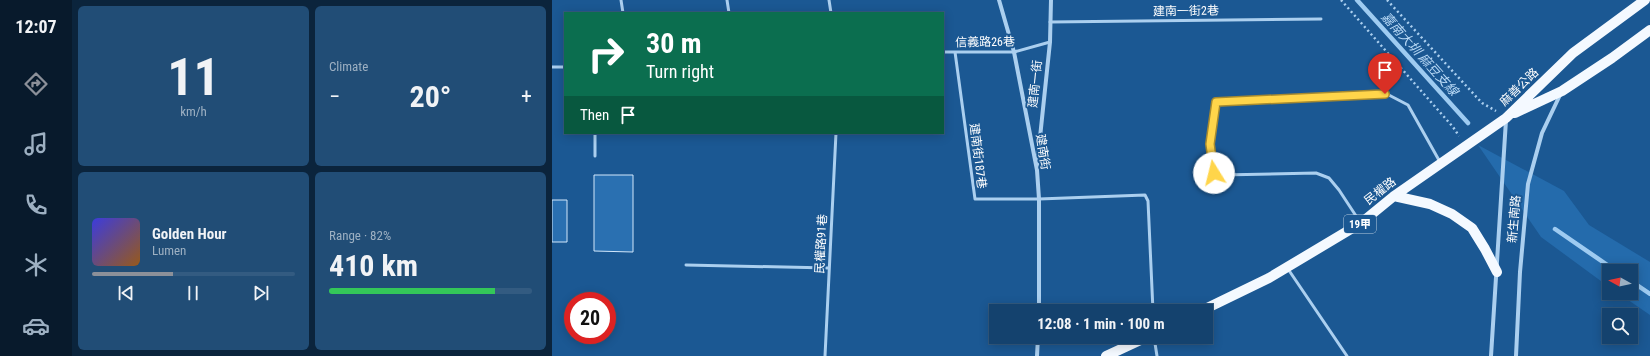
<!DOCTYPE html>
<html lang="en">
<head>
<meta charset="utf-8">
<style>
  body { margin:0; font-family:"Roboto Condensed","Noto Sans TC",sans-serif; background:#214d76; color:#f1f3f6; height:100vh; display:flex; flex-direction:column; font-size:15px; white-space:nowrap }
  * { box-sizing:border-box; margin:0 }
  p { font-size:13px; color:#9db0c2 }
  .icon { flex:none; width:22px; height:22px; fill:none; stroke:currentColor; stroke-width:2; stroke-linecap:round; stroke-linejoin:round }
  .map { position:relative; flex:1; overflow:hidden }
  .side { display:flex; flex-direction:column; gap:6px; padding:6px; background:#0b243c; width:480px }
  .side>* { flex:none }
  .hud { position:absolute; left:12px; top:12px; width:380px; height:122px; border-radius:0px; box-shadow:0 2px 10px #0003,0 0 0 1px #335b81; background:#0b6e4f; color:#fff; overflow:hidden }
  .needle { width:26px; rotate:278deg }
  .tools { position:absolute; left:1050px; top:264px; display:grid; gap:8px }
  .tools a { display:grid; place-items:center; width:36px; height:36px; border-radius:0px; background:#14426e; box-shadow:0 2px 10px #0003,0 0 0 1px #335b81; font-size:20px }
  .speed { position:absolute; left:12px; top:292px; display:flex; gap:8px; font-size:20px; font-weight:700; text-align:center }
  .speed>* { display:grid; place-content:center; width:52px; height:52px; border-radius:50%; background:#14426e; box-shadow:0 2px 10px #0003,0 0 0 1px #335b81; line-height:1 }
  .speed .limit { border:6px solid #d22; background:#fff; color:#111 }
  .pin { position:absolute; display:grid; place-items:center; width:34px; height:34px; color:#fff; margin:-41px -17px; border-radius:50% 50% 50% 0; rotate:-45deg; box-shadow:0 0 4px #0007 }
  .pin .icon { rotate:45deg }
  .me { position:absolute; width:44px; margin:-22px; rotate:351deg; stroke-linejoin:round; filter:drop-shadow(0 0 3px #0008) }
  .turn { display:flex; align-items:center; gap:14px; height:84px; padding:0 16px; font-size:18px }
  .turn .icon { width:52px; height:52px; stroke-width:2.5 }
  .turn b { display:block; font-size:28px; line-height:34px }
  .then { display:flex; align-items:center; height:38px; padding:0 16px; background:#0003; gap:8px; font-size:15px }
  .big { font-size:30px; font-weight:700; line-height:1.1 }
  .side .card { flex:1; display:flex; flex-direction:column; justify-content:center; gap:6px; min-width:0; padding:0 14px; border-radius:6px; background:#214d76 }
  .side .dial { align-items:center; gap:0 }
  .dial b { font-size:52px; line-height:1 }
  .song { display:flex; align-items:center; gap:12px }
  .cover { width:48px; height:48px; border-radius:6px; background:linear-gradient(135deg,hsl(240 70% 55%),hsl(30 70% 35%)) }
  .played { height:4px; border-radius:2px; background:linear-gradient(90deg,#8c9099 40%,#335b81 40%) }
  .keys { display:flex; justify-content:space-around; direction:ltr }
  .heat { display:flex; justify-content:space-between; align-items:center; font-size:22px; direction:ltr }
  .charge { height:6px; border-radius:3px; background:linear-gradient(90deg,#34c759 82%,#335b81 0) }
  .side .tiles { flex:1; display:grid; gap:6px; grid-template-columns:repeat(2,1fr) }
  .trip { position:absolute; left:437px; top:304px; width:224px; height:40px; border-radius:0px; background:#14426e; box-shadow:0 2px 10px #0003,0 0 0 1px #335b81; font-weight:700; line-height:40px; text-align:center }
  main { display:flex; flex:1; min-height:0 }
  .tabs { display:flex; flex-direction:column; width:72px; justify-content:space-around; align-items:center; background:#081a2c; color:#9db0c2 }
  .tabs .icon { width:28px; height:28px }
  .tabs .current { color:#8c9099 }
  .tabs b { font-size:18px; color:#f1f3f6 }
  .map>svg:first-child { display:block }
  .green { fill:#246bac }
  .lines { fill:none; stroke-linecap:round; stroke-linejoin:round }
  .stream { stroke:#9ecbf1; stroke-width:4.5 }
  .building { fill:#2a70b1; stroke:#d2e7fb }
  .path { stroke:#abcfef; stroke-width:2.5; stroke-dasharray:2 3; stroke-linecap:butt }
  .lane { stroke:#abcfef; stroke-width:3 }
  .street { stroke:#abcfef; stroke-width:4 }
  .primary { stroke:#f4f9ff; stroke-width:10 }
  .route-casing { stroke:#a68a30; stroke-width:10 }
  .route { stroke:#ffd54a; stroke-width:7 }
  .labels { text-anchor:middle; dominant-baseline:central; stroke-width:4; stroke-linejoin:round; paint-order:stroke }
  .shield { fill:#1b5893; stroke:#bbcddf; stroke-width:1 }
  .shield-label { font-size:11px; font-weight:bold; fill:#fff }
  .street-label { font-size:12px; fill:#fff; stroke:#1b5893 }
  .water-label { font-size:13px; font-style:italic; fill:#b8d9f6; stroke:#1b5893 }
</style>
</head>
<body>
<main>
<nav class="tabs">
<b>12:07</b>
<svg class="icon current" aria-label="directions" viewBox="0 0 24 24"><path d="M12 3l9 9-9 9-9-9zM9 14v-3h6M13 9l2 2-2 2"/></svg>
<svg class="icon" aria-label="music" viewBox="0 0 24 24"><path d="M9 18V5l10-2v13"/><circle cx="6" cy="18" r="3"/><circle cx="16" cy="16" r="3"/></svg>
<svg class="icon" aria-label="phone" viewBox="0 0 24 24"><path d="M5 4h4l2 5-3 2q2 4 5 5l2-3 5 2v4C11 20 4 13 5 4z"/></svg>
<svg class="icon" aria-label="climate" viewBox="0 0 24 24"><path d="M12 3v18M4 7l16 10M4 17L20 7"/></svg>
<svg class="icon" aria-label="car" viewBox="0 0 24 24"><path d="M5 17H2v-5l4-1 3-4h7l3 4 3 1v5h-3M9 17h6M6 11h13"/><circle cx="7" cy="17" r="2"/><circle cx="17" cy="17" r="2"/></svg>
</nav>
<section class="side">
<div class="tiles">
<div class="card dial"><b>11</b><p>km/h</p></div>
<div class="card"><p>Climate</p>
<div class="heat"><a>−</a><b class="big">20°</b><a>+</a></div>
</div>
<div class="card">
<div class="song"><i class="cover"></i><div><b>Golden Hour</b><p>Lumen</p></div></div>
<div class="played"></div>
<div class="keys"><svg class="icon" aria-label="previous" viewBox="0 0 24 24"><path d="M18 5L8 12l10 7zM5 5v14"/></svg><svg class="icon" aria-label="pause" viewBox="0 0 24 24"><path d="M8 5v14M16 5v14"/></svg><svg class="icon" aria-label="next" viewBox="0 0 24 24"><path d="M6 5l10 7-10 7zM19 5v14"/></svg></div>
</div>
<div class="card"><p>Range · 82%</p><b class="big">410 km</b><div class="charge"></div></div>
</div>
</section>
<div class="map">
<svg width="1098" height="356" viewBox="0 0 1098 356">
  <rect width="100%" height="100%" fill="#1b5893"/>
  <!-- green -->
  <path class="green" d="M926,145l86,46 25,34 61,37v53l-32,-22h13v-22h-22v16l-68,-50z"/>
  <g class="lines">
    <!-- stream -->
    <path class="stream" d="M805,0l111,123
      M1003,229l61,42
      M1079,281l19,13"/>
  </g>
  <!-- building -->
  <path class="building" d="M42,175h39v77l-39,-1z
    M0,200h15v42h-15z"/>
  <g class="lines">
    <!-- path -->
    <path class="path" d="M789,0l112,127 6,9
      M835,0l95,103 14,8"/>
    <!-- lane -->
    <path class="lane" d="M69,0l2,13
      M175,0l2,13
      M277,0l2,13
      M498,22l271,-3
      M391,52h71l36,-10
      M403,52l20,147h64l106,-4 3,6 5,110
      M0,67h13
      M43,156v-23
      M808,222l-21,-32 -10,-12 -13,-5 -95,2 -6,-2 -5,-29 7,-42 168,-9 23,12 32,57
      M134,265l143,3
      M736,269l59,87
      M602,337l3,19
      M273,356l11,-223"/>
    <!-- street -->
    <path class="street" d="M447,0l15,52 23,118 2,29v112
      M485,166l13,-124 1,-42
      M485,356l1,-19
      M939,356l15,-236
      M964,356l4,-84 8,-88 14,-51 18,-38"/>
    <!-- primary -->
    <path class="primary" d="M963,113l47,-22 50,-33 38,-28
      M842,196l36,8 22,10 20,14 13,21 12,23
      M649,311l68,-33 92,-55 33,-27 112,-78 67,-65 72,-53
      M554,356l41,-19"/>
  </g>
  <g class="lines">
    <!-- route casing -->
    <g class="route-casing">
      <path id="route" d="M662,173l-4,-29 6,-42 169,-8"/>
    </g>
    <!-- route -->
    <use href="#route" class="route"/>
  </g>
  <g class="labels">
    <!-- shield labels -->
    <rect class="shield" x="792" y="215" width="32" height="18" rx="3"/>
    <g class="shield-label">
      <text x="808" y="224">19甲</text>
    </g>
    <!-- street labels -->
    <g class="street-label">
      <text transform="translate(634 11) rotate(-1)">建南一街2巷</text>
      <text transform="translate(433 42) rotate(-1)">信義路26巷</text>
      <text transform="translate(483 84) rotate(-84)">建南一街</text>
      <text transform="translate(967 87) rotate(-44)">麻善公路</text>
      <text transform="translate(491 152) rotate(81)">建南街</text>
      <text transform="translate(426 156) rotate(83)">建南街187巷</text>
      <text transform="translate(828 191) rotate(-38)">民權路</text>
      <text transform="translate(962 219) rotate(-85)">新生南路</text>
      <text transform="translate(269 244) rotate(-87)">民權路91巷</text>
    </g>
    <!-- water labels -->
    <g class="water-label">
      <text transform="translate(868 54) rotate(48)">嘉南大圳 麻豆支線</text>
    </g>
  </g>
</svg>
<div class="tools">
<a><svg class="needle" viewBox="-14 -14 28 28"><path d="M0-13l5 13h-10z" fill="#e53935"/><path d="M0 13l5-13h-10z" fill="#9db0c2"/></svg></a>
<a><svg class="icon" aria-label="search" viewBox="0 0 24 24"><circle cx="10" cy="10" r="6"/><path d="M15 15l6 6"/></svg></a>
</div>
<div class="speed"><div class="limit">20</div></div>
<div class="pin" style="left:833px;top:94px;background:#d93025"><svg class="icon" aria-label="arrive" viewBox="0 0 24 24"><path d="M6 21V4h12l-3 4 3 4H6"/></svg></div>
<svg class="me" style="left:662px;top:173px" viewBox="-20 -20 40 40"><circle r="19" fill="#fff"/><path d="M0-13L10 11 0 6-10 11z" fill="#ffd54a"/></svg>
<div class="trip">12:08 · 1 min · 100 m</div>
<div class="hud">
<div class="turn"><svg class="icon" aria-label="right" viewBox="0 0 24 24"><path d="M7 20v-9h11M14 6l5 5-5 5"/></svg><div><b>30 m</b>Turn right</div></div>
<div class="then">Then<svg class="icon" aria-label="arrive" viewBox="0 0 24 24"><path d="M6 21V4h12l-3 4 3 4H6"/></svg></div>
</div>
</div>
</main>
</body>
</html>
